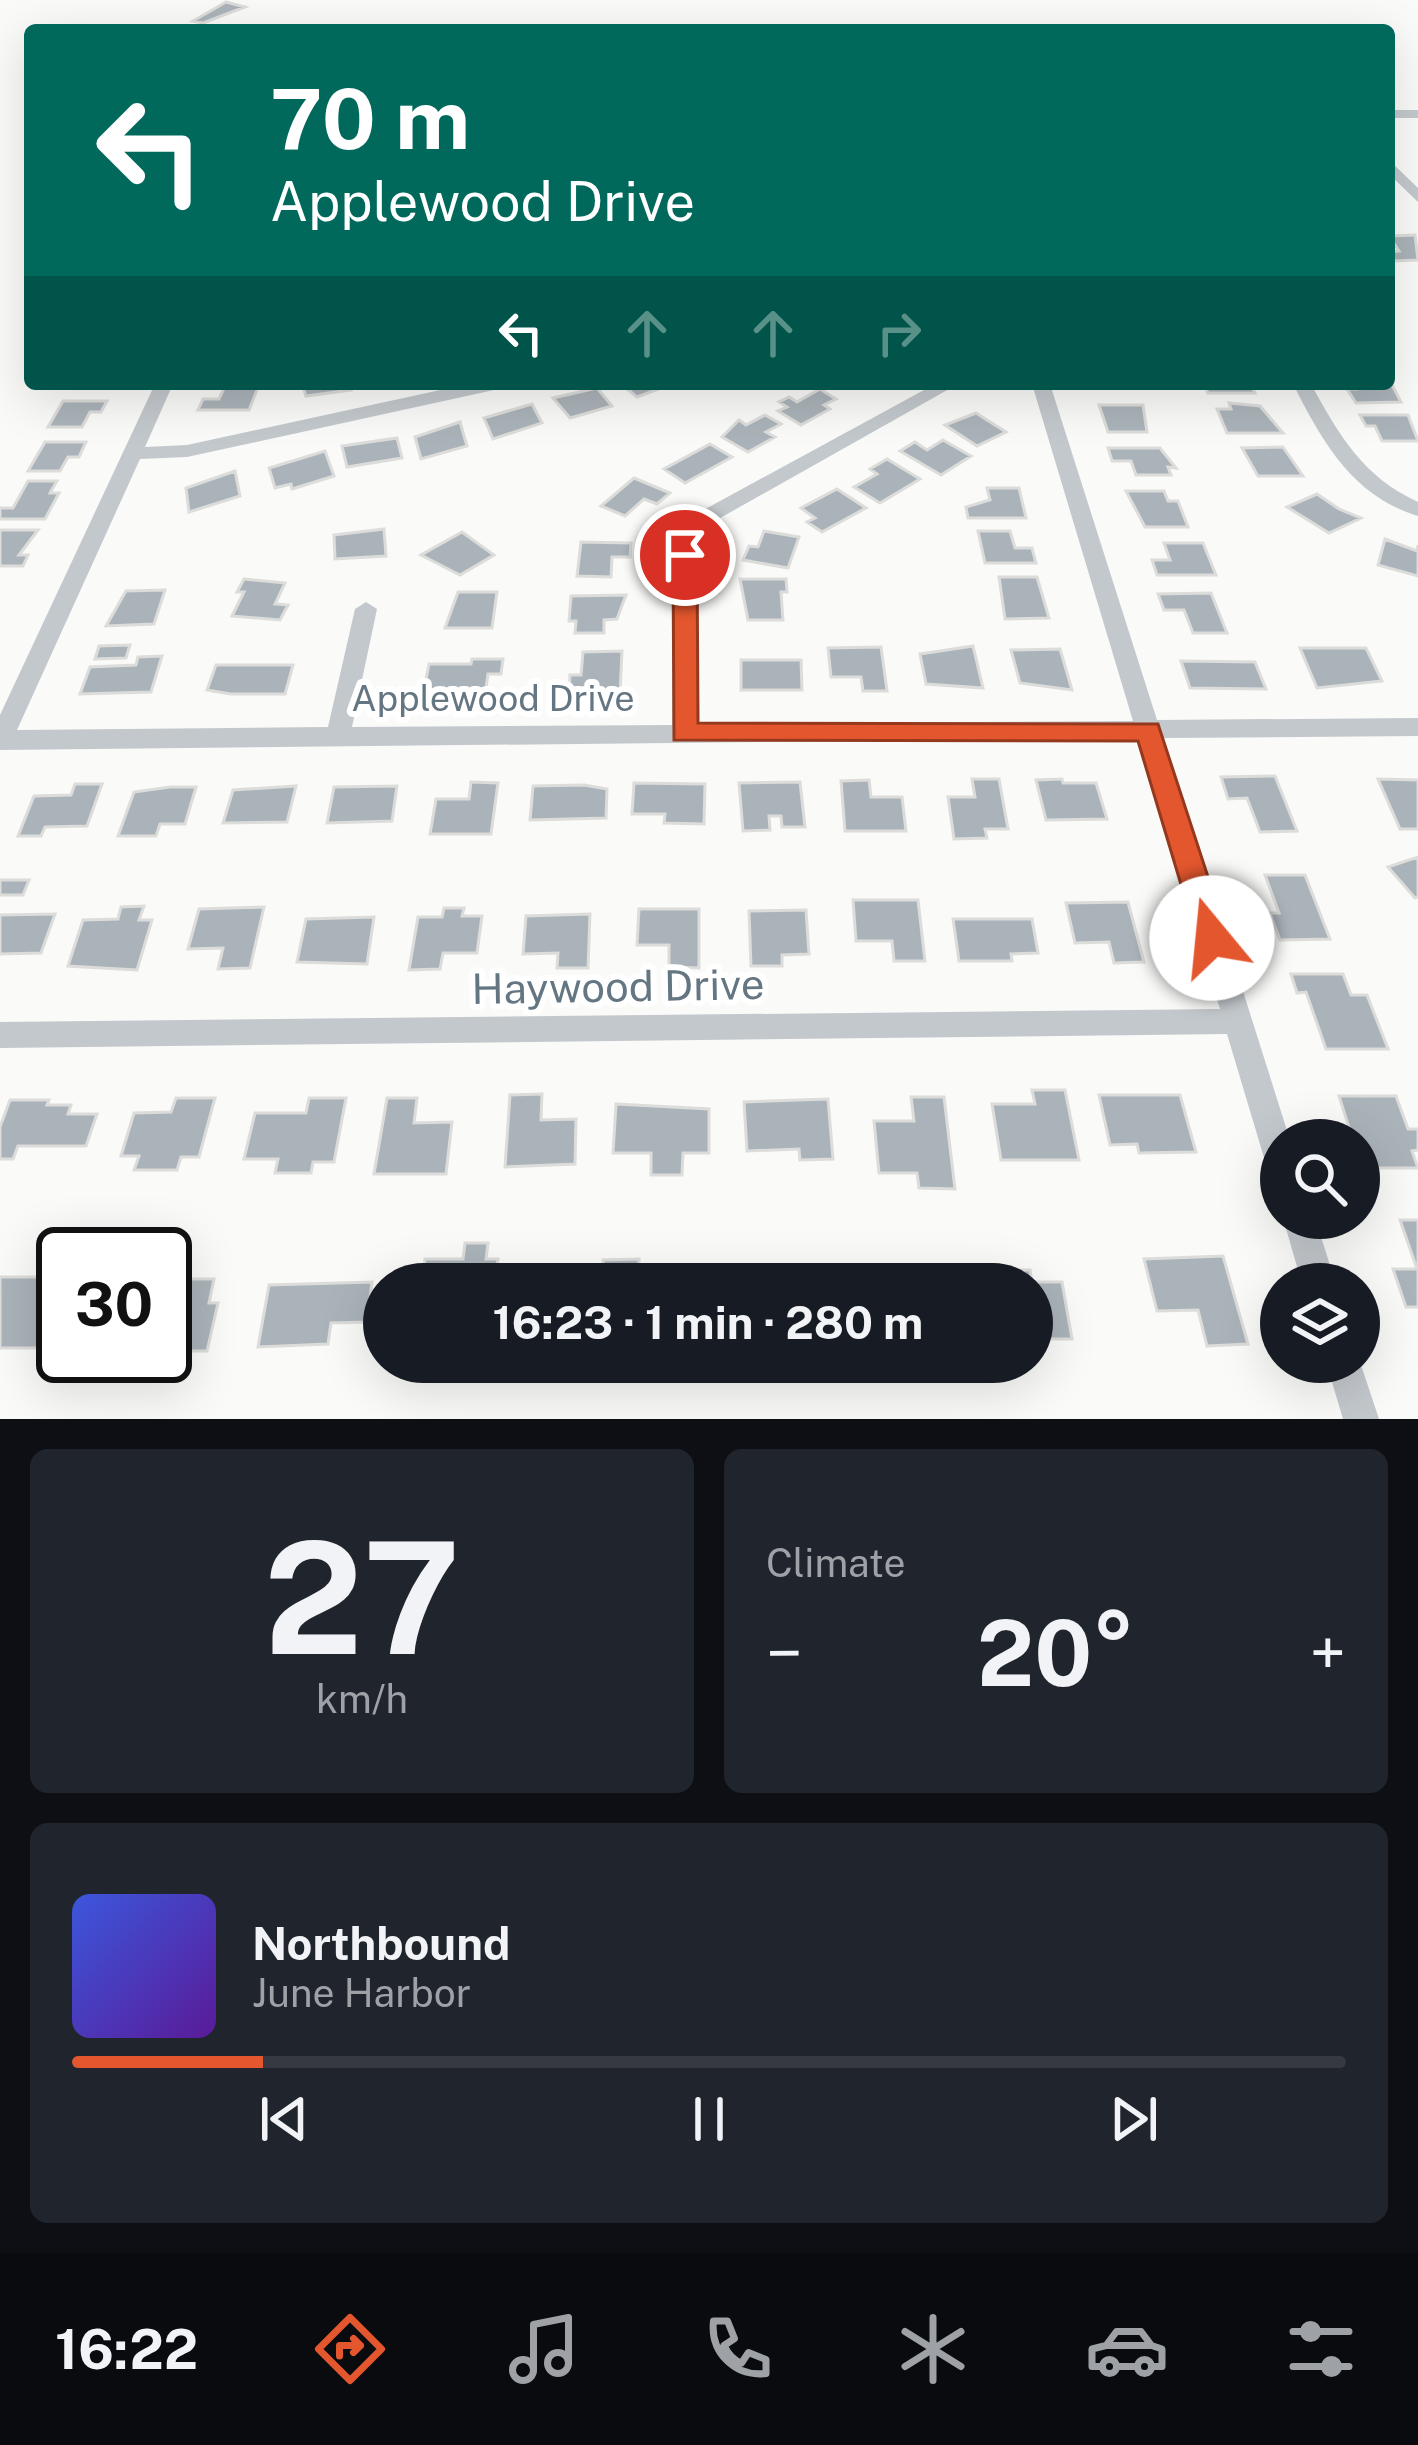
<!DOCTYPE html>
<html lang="en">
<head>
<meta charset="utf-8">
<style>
  body { margin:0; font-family:"Public Sans",sans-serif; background:#20242c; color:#f1f3f6; height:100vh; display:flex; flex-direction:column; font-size:45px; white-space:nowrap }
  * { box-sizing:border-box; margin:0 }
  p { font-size:39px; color:#9ea1a6 }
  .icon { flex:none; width:66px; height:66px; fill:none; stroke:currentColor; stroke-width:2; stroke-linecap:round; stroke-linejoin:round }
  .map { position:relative; height:1419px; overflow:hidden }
  .details { display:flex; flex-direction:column; gap:30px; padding:30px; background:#0d0f14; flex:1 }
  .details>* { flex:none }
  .guide { position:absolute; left:24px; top:24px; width:1371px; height:366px; border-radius:12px; box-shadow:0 12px 48px #0002; background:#00695c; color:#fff; overflow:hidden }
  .fabs { position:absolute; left:1260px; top:1119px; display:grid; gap:24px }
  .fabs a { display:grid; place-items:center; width:120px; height:120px; border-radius:50%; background:#171b24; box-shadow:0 12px 48px #0002; font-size:60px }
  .speed { position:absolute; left:36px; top:1227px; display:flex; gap:24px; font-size:60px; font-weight:700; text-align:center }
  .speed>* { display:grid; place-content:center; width:156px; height:156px; border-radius:50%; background:#171b24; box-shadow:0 12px 48px #0002; line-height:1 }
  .speed .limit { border:6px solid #111; border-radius:18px; background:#fff; color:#111 }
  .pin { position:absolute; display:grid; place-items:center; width:102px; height:102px; color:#fff; margin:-51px; border:6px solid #fff; border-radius:50%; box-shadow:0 3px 12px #0007 }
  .me { position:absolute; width:132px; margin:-66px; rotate:343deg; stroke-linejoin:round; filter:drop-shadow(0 0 9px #0008) }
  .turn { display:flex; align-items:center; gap:42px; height:252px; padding:0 48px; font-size:54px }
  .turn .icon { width:156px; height:156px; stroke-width:2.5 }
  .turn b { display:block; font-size:84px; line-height:102px }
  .lanes { display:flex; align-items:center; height:114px; padding:0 48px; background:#0003; justify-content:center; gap:60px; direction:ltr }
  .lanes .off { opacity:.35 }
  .big { font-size:90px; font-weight:700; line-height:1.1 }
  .details .card { flex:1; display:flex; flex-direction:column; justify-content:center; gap:18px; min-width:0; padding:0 42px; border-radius:18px; background:#20242c }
  .details .dial { align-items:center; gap:0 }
  .dial b { font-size:156px; line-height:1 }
  .song { display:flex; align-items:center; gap:36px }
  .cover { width:144px; height:144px; border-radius:18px; background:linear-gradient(135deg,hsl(230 70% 55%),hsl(270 70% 35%)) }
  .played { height:12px; border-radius:6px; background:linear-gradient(90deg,#e4572e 15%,#363941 15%) }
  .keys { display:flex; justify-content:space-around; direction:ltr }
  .heat { display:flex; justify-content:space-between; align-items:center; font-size:66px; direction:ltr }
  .details .tiles { flex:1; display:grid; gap:30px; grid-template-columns:1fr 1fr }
  .card:last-child { grid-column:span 2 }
  .trip { position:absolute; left:363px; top:1263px; width:690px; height:120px; border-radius:60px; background:#171b24; box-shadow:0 12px 48px #0002; font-weight:700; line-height:120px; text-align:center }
  .tab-bar { display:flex; height:192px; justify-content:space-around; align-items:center; background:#090b0e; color:#9ea1a6 }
  .tab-bar .icon { width:84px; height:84px }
  .tab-bar .selected { color:#e4572e }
  .tab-bar b { font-size:54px; color:#f1f3f6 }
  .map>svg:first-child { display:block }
  .building { fill:#aab3b9; stroke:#dcdcda; stroke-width:3 }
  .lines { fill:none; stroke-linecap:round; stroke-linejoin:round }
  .minor { fill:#c3c8cc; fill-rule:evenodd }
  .route { fill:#e4572e; stroke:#94391e; stroke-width:3 }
  .labels { text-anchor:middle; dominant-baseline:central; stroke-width:12; stroke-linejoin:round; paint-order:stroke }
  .street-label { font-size:36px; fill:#657683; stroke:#fff }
  .near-street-label { font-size:42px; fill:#657683; stroke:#fff }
</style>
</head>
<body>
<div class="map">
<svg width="1418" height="1419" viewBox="0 0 1418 1419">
  <rect width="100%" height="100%" fill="#fafaf8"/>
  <!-- building -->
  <path class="building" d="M226,2l19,5 -42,16 -10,-2z
    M1415,235l3,25 -23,1 -6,-9 10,-1 -10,-15z
    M1389,379l12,23 -45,1 -9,-14h9l-3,-5h36z
    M302,384h47l2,6 -45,6z
    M621,384h44l2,2 -30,11z
    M1204,384h47l4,9h-47z
    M259,385l-10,25h-51l5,-11h16l6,-13z
    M597,388l15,18 -42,12 -17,-20z
    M820,389l16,10 -12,6 6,4 -29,16 -23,-14 9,-4 -8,-5 10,-5 8,5z
    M63,401h44l-6,11h-11l-8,15h-34z
    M1229,403l31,3 23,27h-56l-10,-24h14z
    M532,404l10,19 -49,16 -9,-21z
    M1099,405h44l4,27h-39z
    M976,413l30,19 -29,14 -32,-21z
    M765,415l16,9 -15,8 9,5 -27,15 -26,-15 17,-17 7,5z
    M1360,415h48l10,26h-36l-7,-15h-9z
    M460,422l7,24 -46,13 -6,-22z
    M397,438l5,20 -55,9 -5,-21z
    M943,440l28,16 -30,19 -41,-24 15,-9 12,8z
    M45,442h41l-7,15h-11l-8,14h-32z
    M710,444l22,13 -47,26 -21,-14z
    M1283,447l20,29h-45l-16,-28z
    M1108,448h52l16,20 -8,-1 3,8h-35l-5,-14h-19z
    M325,451l9,25 -42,13 -1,-5 -16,4 -6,-20z
    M887,459l33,20 -40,24 -26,-16 23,-13 -7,-5z
    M235,471l5,25 -51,16 -3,-24z
    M634,478l36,15 -13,11 -13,-5 -19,17 -24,-10z
    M28,481h29l-7,12h9l-14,26h-45v-11h13z
    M987,488h32l7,30h-58l-2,-11 24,-7z
    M837,489l29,19 -44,24 -15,-10 8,-4 -14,-10z
    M1126,491h38l4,10h10l10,26h-43z
    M1317,494l22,15 22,9 -32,15 -42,-26z
    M384,529l2,27 -51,3 -1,-24z
    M0,530h38l-19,25h9l-5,11h-23z
    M764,531l35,6 -11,31 -45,-8 6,-14 9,1z
    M978,531h32l5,17h17l4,15h-51z
    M462,532l32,23 -34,20 -39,-20z
    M1385,539l32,12 1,-6v31l-40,-11z
    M581,542l50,1 -1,14h-18l-1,20 -34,-1z
    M1164,543h39l13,32h-59l-5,-15h18z
    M999,577h38l12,41 -44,1z
    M244,579l41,4 -10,21 13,1 -8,15 -48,-4 12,-24h-7z
    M740,579h46l1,13h-6l2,28h-35z
    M165,590l-11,34 -48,2 20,-35z
    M458,592h39l-5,36h-47z
    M1211,593l16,40h-34l-9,-23h-20l-6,-16z
    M626,595l-9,24 -13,1v13h-29l1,-12h-7l2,-25z
    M130,645l-4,13 -31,1 4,-13z
    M973,646l10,42 -57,-4 -6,-30z
    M881,647l6,44h-24l-2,-14h-30l-3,-29z
    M1300,648h66l16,33 -65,7z
    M1060,649l12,41 -52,-7 -9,-33z
    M622,651l-2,42 -51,1 1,-19h11l2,-23z
    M162,656l-11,36 -71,2 10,-27 46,-2 2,-8z
    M472,659h31l-2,15h-13l-3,21h-62l6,-31h42z
    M741,660h60l1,30h-61z
    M1181,661l74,1 11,27 -76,-1z
    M216,665h77l-8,29h-54l-24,-4z
    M1275,776l22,55 -37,1 -13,-34 -19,1 -7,-22z
    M972,779h27l9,50h-23l2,9 -33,1 -6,-42h27z
    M1062,779l1,4h33l11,36 -61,1 -10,-40z
    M1378,779l40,1v49h-18z
    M869,780l2,17h31l4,34h-61l-4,-50z
    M471,782l27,1 -7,51h-61l6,-35h33z
    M800,782l5,45h-23l-1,-11h-12l1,14 -27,1 -4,-48z
    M634,783l71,1 -1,40 -40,-1 1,-9h-33z
    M75,784h27l-15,42 -42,1 -4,9h-23l16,-40 37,-1z
    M584,785l23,4 -1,29 -76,2 3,-34z
    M296,786l-9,36 -64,1 10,-33z
    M397,786l-5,35 -65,2 7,-36z
    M170,787h26l-11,37h-25l-4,12h-38l16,-44z
    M1418,857v40l-3,1 -27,-31z
    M1265,875h40l25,64 -50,1 -10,-27h9z
    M0,880h29l-6,15h-23z
    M853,900h65l7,61h-31l-2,-20h-36z
    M1128,902l16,60 -30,1 -5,-21 -34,1 -9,-40z
    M144,906l-5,14h13l-15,50 -69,-4 15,-46 35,-1 3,-12z
    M264,907l-14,61 -32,1 5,-21 -35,1 11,-40z
    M444,908h20l-2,8h20l-5,37h-34l-3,16 -31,1 9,-53h24z
    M639,909h60v59l-30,-1v-22h-32z
    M806,910l3,44 -27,1v11h-31l-2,-55z
    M55,914l-14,39 -41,1v-39z
    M590,914l-2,54h-31l1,-15 -35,1 3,-38z
    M374,917l-7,47 -70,-2 9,-43z
    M953,919h79l6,34 -27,1 1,7h-53z
    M1291,974h52l8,21h16l21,54h-62l-20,-57 -9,1z
    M1032,1090h33l14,70h-78l-9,-56h43z
    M542,1094l-1,26 35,-1 -1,45 -70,3 5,-72z
    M1099,1095h81l16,57 -57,1 -2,-9 -27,1z
    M1339,1096h57l12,33h10v21l-6,1 6,17h-55l-4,-28h-6z
    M911,1097h33l11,92 -36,-1 -2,-15h-38l-5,-52h40z
    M176,1098h39l-16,59h-18l-4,13h-43l5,-14h-18l13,-43 37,-1z
    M309,1098h37l-12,64h-21l-2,11h-36l3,-14h-34l11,-46h51z
    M387,1098h30l-3,25 38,-1 -6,52h-72z
    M828,1099l5,60 -33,1 -1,-11 -52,2 -3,-49z
    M10,1100h39l-2,5h24l-3,9h29l-11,32h-68l-5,13h-13v-32z
    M616,1104l93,5v44h-26l-1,22h-31v-22h-38z
    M1400,1220h18v87h-12l-13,-38h24z
    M465,1243h23l-2,16h12l-3,25h-73l3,-25h38z
    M1223,1256l25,88 -41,2 -9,-36 -41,1 -13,-52z
    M639,1259v25h-83l47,-2v-22z
    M739,1267v8h39v9h-80l-1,-15z
    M918,1267l2,17h-79l-1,-15z
    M980,1270h50l2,12h30l10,57h-40v-55h-50z
    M51,1271h12l-5,77h-58v-71h49z
    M165,1279h49l-5,24h9l-11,48h-36l4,-15h-10z
    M372,1282l-5,40 -36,1 -3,21 -70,3 11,-62z"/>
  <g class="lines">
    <!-- minor -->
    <path class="minor" d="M1389,110h29v8h-29z
      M1389,160l29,28v14l-29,-28z
      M155,384h18l-28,63 42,-2 281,-61h35l-9,6 -307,67 -47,2 -123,271 311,-3 27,-118 11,-7 11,7 -25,118 320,-2 2,-170 24,-42 237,-129h23l-245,138 -17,33v169l437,-3 -101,-337h18l107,336 261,-2v18l-255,2 127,402h-9v36l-11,-5 -5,-10 -38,-127 -1227,14v-26l1220,-13 -82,-271 -1138,12v-35z
      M1293,384h18c28,51 52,93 107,118v14c-66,-20 -96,-75 -125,-132z
      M1283,1218h32l21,66h-34z
      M1359,1359l20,60h-36l-17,-57h33z"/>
  </g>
  <!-- route -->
  <path class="route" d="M685,547l12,8 1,168 460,1 70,214 -5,9 -11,4 -15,-13 -59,-197 -464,-1 -1,-185z"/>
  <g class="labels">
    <!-- street labels -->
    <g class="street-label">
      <text x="493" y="698">Applewood Drive</text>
    </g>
    <!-- near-street labels -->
    <g class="near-street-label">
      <text transform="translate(618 986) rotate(-1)">Haywood Drive</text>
    </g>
  </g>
</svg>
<div class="fabs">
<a><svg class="icon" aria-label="search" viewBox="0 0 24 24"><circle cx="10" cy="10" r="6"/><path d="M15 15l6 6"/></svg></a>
<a><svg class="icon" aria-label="layers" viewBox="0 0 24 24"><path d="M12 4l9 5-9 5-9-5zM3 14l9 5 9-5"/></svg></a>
</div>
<div class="speed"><div class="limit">30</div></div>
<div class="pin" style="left:685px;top:555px;background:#d93025"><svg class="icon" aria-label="arrive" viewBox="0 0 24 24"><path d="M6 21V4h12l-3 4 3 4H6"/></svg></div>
<svg class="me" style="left:1212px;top:938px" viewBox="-20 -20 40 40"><circle r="19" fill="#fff"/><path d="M0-13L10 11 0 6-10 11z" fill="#e4572e"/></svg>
<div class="trip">16:23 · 1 min · 280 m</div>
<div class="guide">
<div class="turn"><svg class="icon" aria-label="left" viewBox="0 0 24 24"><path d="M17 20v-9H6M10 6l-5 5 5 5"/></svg><div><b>70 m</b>Applewood Drive</div></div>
<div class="lanes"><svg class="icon" aria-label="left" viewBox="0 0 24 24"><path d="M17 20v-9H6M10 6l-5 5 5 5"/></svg><svg class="icon off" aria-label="ahead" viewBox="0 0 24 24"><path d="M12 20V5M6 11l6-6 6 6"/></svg><svg class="icon off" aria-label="ahead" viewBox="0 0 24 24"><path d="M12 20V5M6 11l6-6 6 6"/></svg><svg class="icon off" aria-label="right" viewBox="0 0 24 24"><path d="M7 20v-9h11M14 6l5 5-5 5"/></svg></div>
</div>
</div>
<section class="details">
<div class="tiles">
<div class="card dial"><b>27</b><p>km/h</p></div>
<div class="card"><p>Climate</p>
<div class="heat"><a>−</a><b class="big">20°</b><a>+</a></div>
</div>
<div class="card">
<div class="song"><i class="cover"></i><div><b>Northbound</b><p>June Harbor</p></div></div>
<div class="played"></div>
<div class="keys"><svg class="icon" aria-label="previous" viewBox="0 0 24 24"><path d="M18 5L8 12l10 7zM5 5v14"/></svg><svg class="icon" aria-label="pause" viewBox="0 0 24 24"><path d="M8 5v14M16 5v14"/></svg><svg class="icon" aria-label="next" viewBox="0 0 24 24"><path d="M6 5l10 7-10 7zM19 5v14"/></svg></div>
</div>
</div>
</section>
<nav class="tab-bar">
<b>16:22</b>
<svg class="icon selected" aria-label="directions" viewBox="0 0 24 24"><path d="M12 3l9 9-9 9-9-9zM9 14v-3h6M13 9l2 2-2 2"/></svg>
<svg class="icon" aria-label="music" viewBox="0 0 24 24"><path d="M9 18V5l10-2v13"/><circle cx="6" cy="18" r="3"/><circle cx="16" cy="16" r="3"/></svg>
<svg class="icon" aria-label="phone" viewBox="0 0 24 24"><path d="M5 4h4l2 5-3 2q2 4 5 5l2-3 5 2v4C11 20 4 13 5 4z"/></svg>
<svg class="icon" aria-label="climate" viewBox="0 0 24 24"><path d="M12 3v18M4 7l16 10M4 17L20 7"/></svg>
<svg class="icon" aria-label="car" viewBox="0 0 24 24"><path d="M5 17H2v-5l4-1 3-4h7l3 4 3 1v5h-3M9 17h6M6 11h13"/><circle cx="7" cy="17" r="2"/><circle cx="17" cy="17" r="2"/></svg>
<svg class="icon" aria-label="filters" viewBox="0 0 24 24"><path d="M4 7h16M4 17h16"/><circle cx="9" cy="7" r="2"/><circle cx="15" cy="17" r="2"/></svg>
</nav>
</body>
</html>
